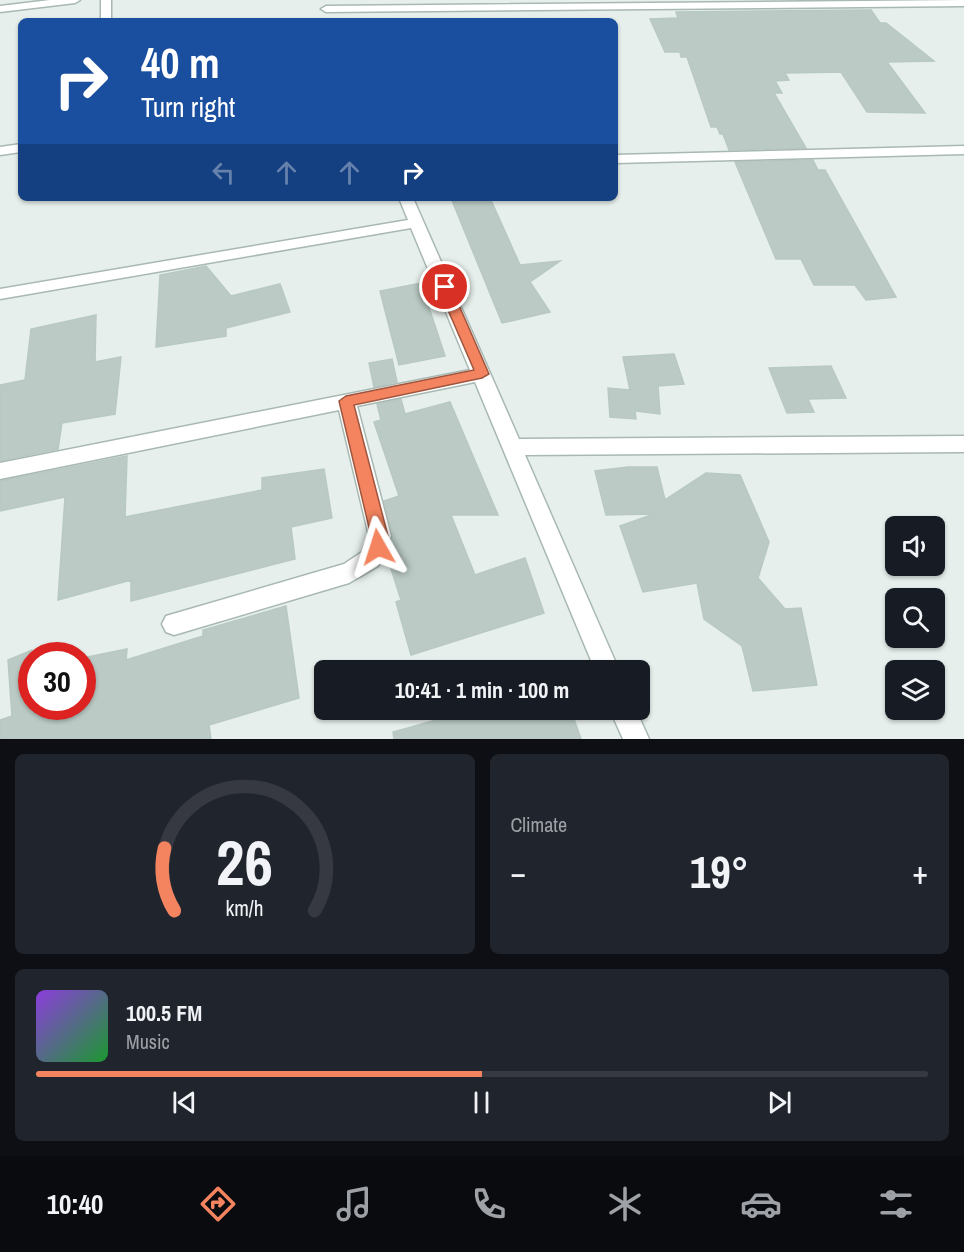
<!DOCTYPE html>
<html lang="en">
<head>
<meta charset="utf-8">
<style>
  body { margin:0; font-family:"Archivo Narrow",sans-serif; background:#20242c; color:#f1f3f6; height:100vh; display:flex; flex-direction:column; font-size:22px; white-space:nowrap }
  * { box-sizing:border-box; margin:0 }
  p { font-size:20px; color:#9ea1a6 }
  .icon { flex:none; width:33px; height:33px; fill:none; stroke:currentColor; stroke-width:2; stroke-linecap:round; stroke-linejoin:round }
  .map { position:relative; height:739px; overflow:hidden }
  .sheet { display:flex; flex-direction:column; gap:15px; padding:15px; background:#0d0f14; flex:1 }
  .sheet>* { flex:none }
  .banner { position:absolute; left:18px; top:18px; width:600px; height:183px; border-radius:9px; box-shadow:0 2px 4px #0004; background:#1a4fa0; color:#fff; overflow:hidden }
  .controls { position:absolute; left:885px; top:516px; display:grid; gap:12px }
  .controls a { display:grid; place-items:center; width:60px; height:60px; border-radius:9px; background:#171b24; box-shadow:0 2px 4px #0004; font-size:30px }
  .speed { position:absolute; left:18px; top:642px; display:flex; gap:12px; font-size:30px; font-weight:700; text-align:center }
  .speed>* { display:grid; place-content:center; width:78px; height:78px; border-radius:50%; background:#171b24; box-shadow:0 2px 4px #0004; line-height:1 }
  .speed .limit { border:9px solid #d22; background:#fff; color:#111 }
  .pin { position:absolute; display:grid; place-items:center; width:51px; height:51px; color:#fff; margin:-26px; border:3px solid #fff; border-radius:50%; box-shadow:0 2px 6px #0007 }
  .me { position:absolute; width:66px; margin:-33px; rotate:354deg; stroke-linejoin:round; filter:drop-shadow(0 0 4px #0008) }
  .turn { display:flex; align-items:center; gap:21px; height:126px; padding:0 24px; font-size:27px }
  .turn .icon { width:78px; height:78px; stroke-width:2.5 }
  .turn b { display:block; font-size:42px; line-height:51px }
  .lanes { display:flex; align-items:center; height:57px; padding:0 24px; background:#0003; justify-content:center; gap:30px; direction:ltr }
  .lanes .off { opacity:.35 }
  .big { font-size:45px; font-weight:700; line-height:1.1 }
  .sheet .card { flex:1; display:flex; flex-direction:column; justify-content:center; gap:9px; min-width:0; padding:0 21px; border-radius:9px; background:#20242c }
  .sheet .dial { align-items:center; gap:0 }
  .dial svg { height:156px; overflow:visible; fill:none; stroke:#363941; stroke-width:7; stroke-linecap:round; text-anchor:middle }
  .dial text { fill:#f1f3f6; stroke:none }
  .song { display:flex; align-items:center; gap:18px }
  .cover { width:72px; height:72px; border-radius:9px; background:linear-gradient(135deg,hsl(270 70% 55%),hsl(130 70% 35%)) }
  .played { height:6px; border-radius:3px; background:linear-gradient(90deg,#f4845f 50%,#363941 50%) }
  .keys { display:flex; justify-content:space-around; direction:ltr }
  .heat { display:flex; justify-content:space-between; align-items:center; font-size:33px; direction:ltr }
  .sheet .tiles { flex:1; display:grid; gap:15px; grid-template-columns:1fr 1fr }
  .card:last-child { grid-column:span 2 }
  .trip { position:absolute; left:314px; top:660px; width:336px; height:60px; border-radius:9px; background:#171b24; box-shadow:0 2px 4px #0004; font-weight:700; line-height:60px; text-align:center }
  .menu { display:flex; height:96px; justify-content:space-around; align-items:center; background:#090b0e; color:#9ea1a6 }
  .menu .icon { width:42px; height:42px }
  .menu .current { color:#f4845f }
  .menu b { font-size:27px; color:#f1f3f6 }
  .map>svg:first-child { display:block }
  .building { fill:#bbcac4; stroke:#b8c9c2; stroke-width:1.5 }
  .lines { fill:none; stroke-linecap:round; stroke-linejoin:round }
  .street-casing { stroke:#a8b8b2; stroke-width:3 }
  .street { fill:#fff; fill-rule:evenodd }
  .route { fill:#f4845f; stroke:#9f563e; stroke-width:1.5 }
</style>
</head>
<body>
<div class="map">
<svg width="964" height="739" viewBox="0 0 964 739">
  <rect width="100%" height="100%" fill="#e6efeb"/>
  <!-- building -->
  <path class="building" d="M871,10l9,13h6l48,38 -47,1 38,51 -58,-1 -26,-40 -56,1 4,7 -14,1 7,12h-8l32,55 -77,2 -6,-16h-3l-3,-7h-6l-24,-70h-6l-1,-5h-15l-15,-33 28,-1 -2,-6z
    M813,160l5,10h7l71,127 -30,3 -11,-15h-41l-13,-26h-25l-41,-97z
    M451,198h39l30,67 40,-4 -30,21 20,30 -48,11z
    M206,266l25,30 49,-12 10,28 -64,16v8l-70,11 4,-72z
    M421,283l24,73 -46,9 -19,-74z
    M96,315l-1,47 26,-5 -6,57 -53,9 -4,26 -58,12v-76l25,-5 6,-51z
    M674,354l10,30 -26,2 2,28 -25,-3 1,8 -26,-2 -2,-29 22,2 -7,-33z
    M392,359l5,23 -23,5 -5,-24z
    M831,366l15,32 -38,1 6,13 -27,1 -18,-45z
    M401,399l4,15 45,-12 48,113h-47l24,60 50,-17 19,55 -133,42 -15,-53 5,-2 -15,-47 7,-18 -9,-34 15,-5 -25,-74 7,-2 -4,-16z
    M127,456l-2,61 137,-27v-12l62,-9 8,49 -41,9 4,32 -164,42v-21l-73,20 7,-103 -65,14v-30z
    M628,467h29l8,33 41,-27 34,2 29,67 -11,36 27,31 16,-1 16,77 -64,6 -11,-45 -38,-27 -7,-36 -54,9 -23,-66 34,-12 -48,1 -11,-44z
    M286,606l13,92 -90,27 2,14h-211v-19l12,-4 -4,-56 24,-10v56h50v-48l45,-9 -1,11 77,-24v-6z
    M472,710h99l10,29h-187l-1,-7z"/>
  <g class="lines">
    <!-- street casing -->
    <g class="street-casing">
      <path id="street" d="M50,0h30l-5,3 -75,9v-6z
        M101,0h10v21h-10z
        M964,0v6l-638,6 -5,-3 5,-3z
        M21,144v8l-21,3v-8z
        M964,146v8l-349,9v-8z
        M399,198h14l106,241 445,-3v16l-439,3 94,215h-24l-120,-288 -118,24 34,130 -13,30 -29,17 -175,52 -8,-3 -4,-8 4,-8 178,-52 18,-12 7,-16 -30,-126 -339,69v-16l470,-93 -59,-142 -411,71v-10l408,-69z
        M610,710h26l13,29h-26z"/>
    </g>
    <!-- street -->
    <use href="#street" class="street"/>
  </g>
  <!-- route -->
  <path class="route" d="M445,283l6,4 38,87 -7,4 -128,27 34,131 -4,16 -6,2 -6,-2 -2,-5 1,-11 -32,-135 7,-5 128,-26 -36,-83z"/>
</svg>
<div class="controls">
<a><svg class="icon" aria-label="sound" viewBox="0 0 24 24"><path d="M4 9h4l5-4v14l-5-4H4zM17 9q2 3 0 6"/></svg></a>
<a><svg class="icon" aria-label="search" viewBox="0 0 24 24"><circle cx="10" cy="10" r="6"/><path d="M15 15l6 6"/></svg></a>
<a><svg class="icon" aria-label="layers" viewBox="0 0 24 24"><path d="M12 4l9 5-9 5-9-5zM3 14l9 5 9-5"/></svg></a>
</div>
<div class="speed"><div class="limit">30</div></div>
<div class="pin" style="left:445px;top:287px;background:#d93025"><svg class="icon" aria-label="arrive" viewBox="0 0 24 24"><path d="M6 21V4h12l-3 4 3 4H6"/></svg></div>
<svg class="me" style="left:378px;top:547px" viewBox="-20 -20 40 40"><path d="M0-17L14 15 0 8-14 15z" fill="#f4845f" stroke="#fff" stroke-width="4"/></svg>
<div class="trip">10:41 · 1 min · 100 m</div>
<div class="banner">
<div class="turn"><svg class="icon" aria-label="right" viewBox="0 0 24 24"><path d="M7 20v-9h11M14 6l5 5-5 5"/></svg><div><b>40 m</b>Turn right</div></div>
<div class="lanes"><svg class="icon off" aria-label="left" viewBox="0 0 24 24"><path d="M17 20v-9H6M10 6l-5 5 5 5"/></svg><svg class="icon off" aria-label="ahead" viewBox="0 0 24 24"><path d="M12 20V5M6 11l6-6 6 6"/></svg><svg class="icon off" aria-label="ahead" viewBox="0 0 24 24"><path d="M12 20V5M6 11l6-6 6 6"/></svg><svg class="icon" aria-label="right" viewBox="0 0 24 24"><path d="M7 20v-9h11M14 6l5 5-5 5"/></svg></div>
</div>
</div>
<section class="sheet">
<div class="tiles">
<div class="card dial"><svg viewBox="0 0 100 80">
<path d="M14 69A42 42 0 1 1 86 69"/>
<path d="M14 69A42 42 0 0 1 9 37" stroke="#f4845f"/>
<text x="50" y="56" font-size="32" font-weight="700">26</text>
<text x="50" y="72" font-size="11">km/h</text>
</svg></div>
<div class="card"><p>Climate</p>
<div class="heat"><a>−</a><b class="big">19°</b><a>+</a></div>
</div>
<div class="card">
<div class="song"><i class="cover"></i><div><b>100.5 FM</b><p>Music</p></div></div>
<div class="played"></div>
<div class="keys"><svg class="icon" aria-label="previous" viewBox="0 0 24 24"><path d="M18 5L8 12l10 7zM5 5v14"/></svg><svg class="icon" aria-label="pause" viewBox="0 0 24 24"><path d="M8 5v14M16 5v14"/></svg><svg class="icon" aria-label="next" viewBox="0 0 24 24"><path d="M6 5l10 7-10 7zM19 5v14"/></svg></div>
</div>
</div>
</section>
<nav class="menu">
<b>10:40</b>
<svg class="icon current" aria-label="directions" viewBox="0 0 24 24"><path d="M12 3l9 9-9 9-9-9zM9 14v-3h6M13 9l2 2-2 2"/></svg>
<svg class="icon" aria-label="music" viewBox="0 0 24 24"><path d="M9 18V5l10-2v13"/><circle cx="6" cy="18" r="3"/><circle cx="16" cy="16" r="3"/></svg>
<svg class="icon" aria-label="phone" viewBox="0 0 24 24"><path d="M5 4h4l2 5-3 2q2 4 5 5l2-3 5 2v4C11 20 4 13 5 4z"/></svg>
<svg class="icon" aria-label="climate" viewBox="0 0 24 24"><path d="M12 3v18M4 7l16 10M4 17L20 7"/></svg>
<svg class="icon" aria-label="car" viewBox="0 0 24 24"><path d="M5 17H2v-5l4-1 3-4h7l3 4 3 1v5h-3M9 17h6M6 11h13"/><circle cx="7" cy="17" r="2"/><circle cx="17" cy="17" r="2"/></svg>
<svg class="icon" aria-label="filters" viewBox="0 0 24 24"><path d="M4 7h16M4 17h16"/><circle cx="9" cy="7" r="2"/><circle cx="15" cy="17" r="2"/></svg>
</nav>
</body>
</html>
